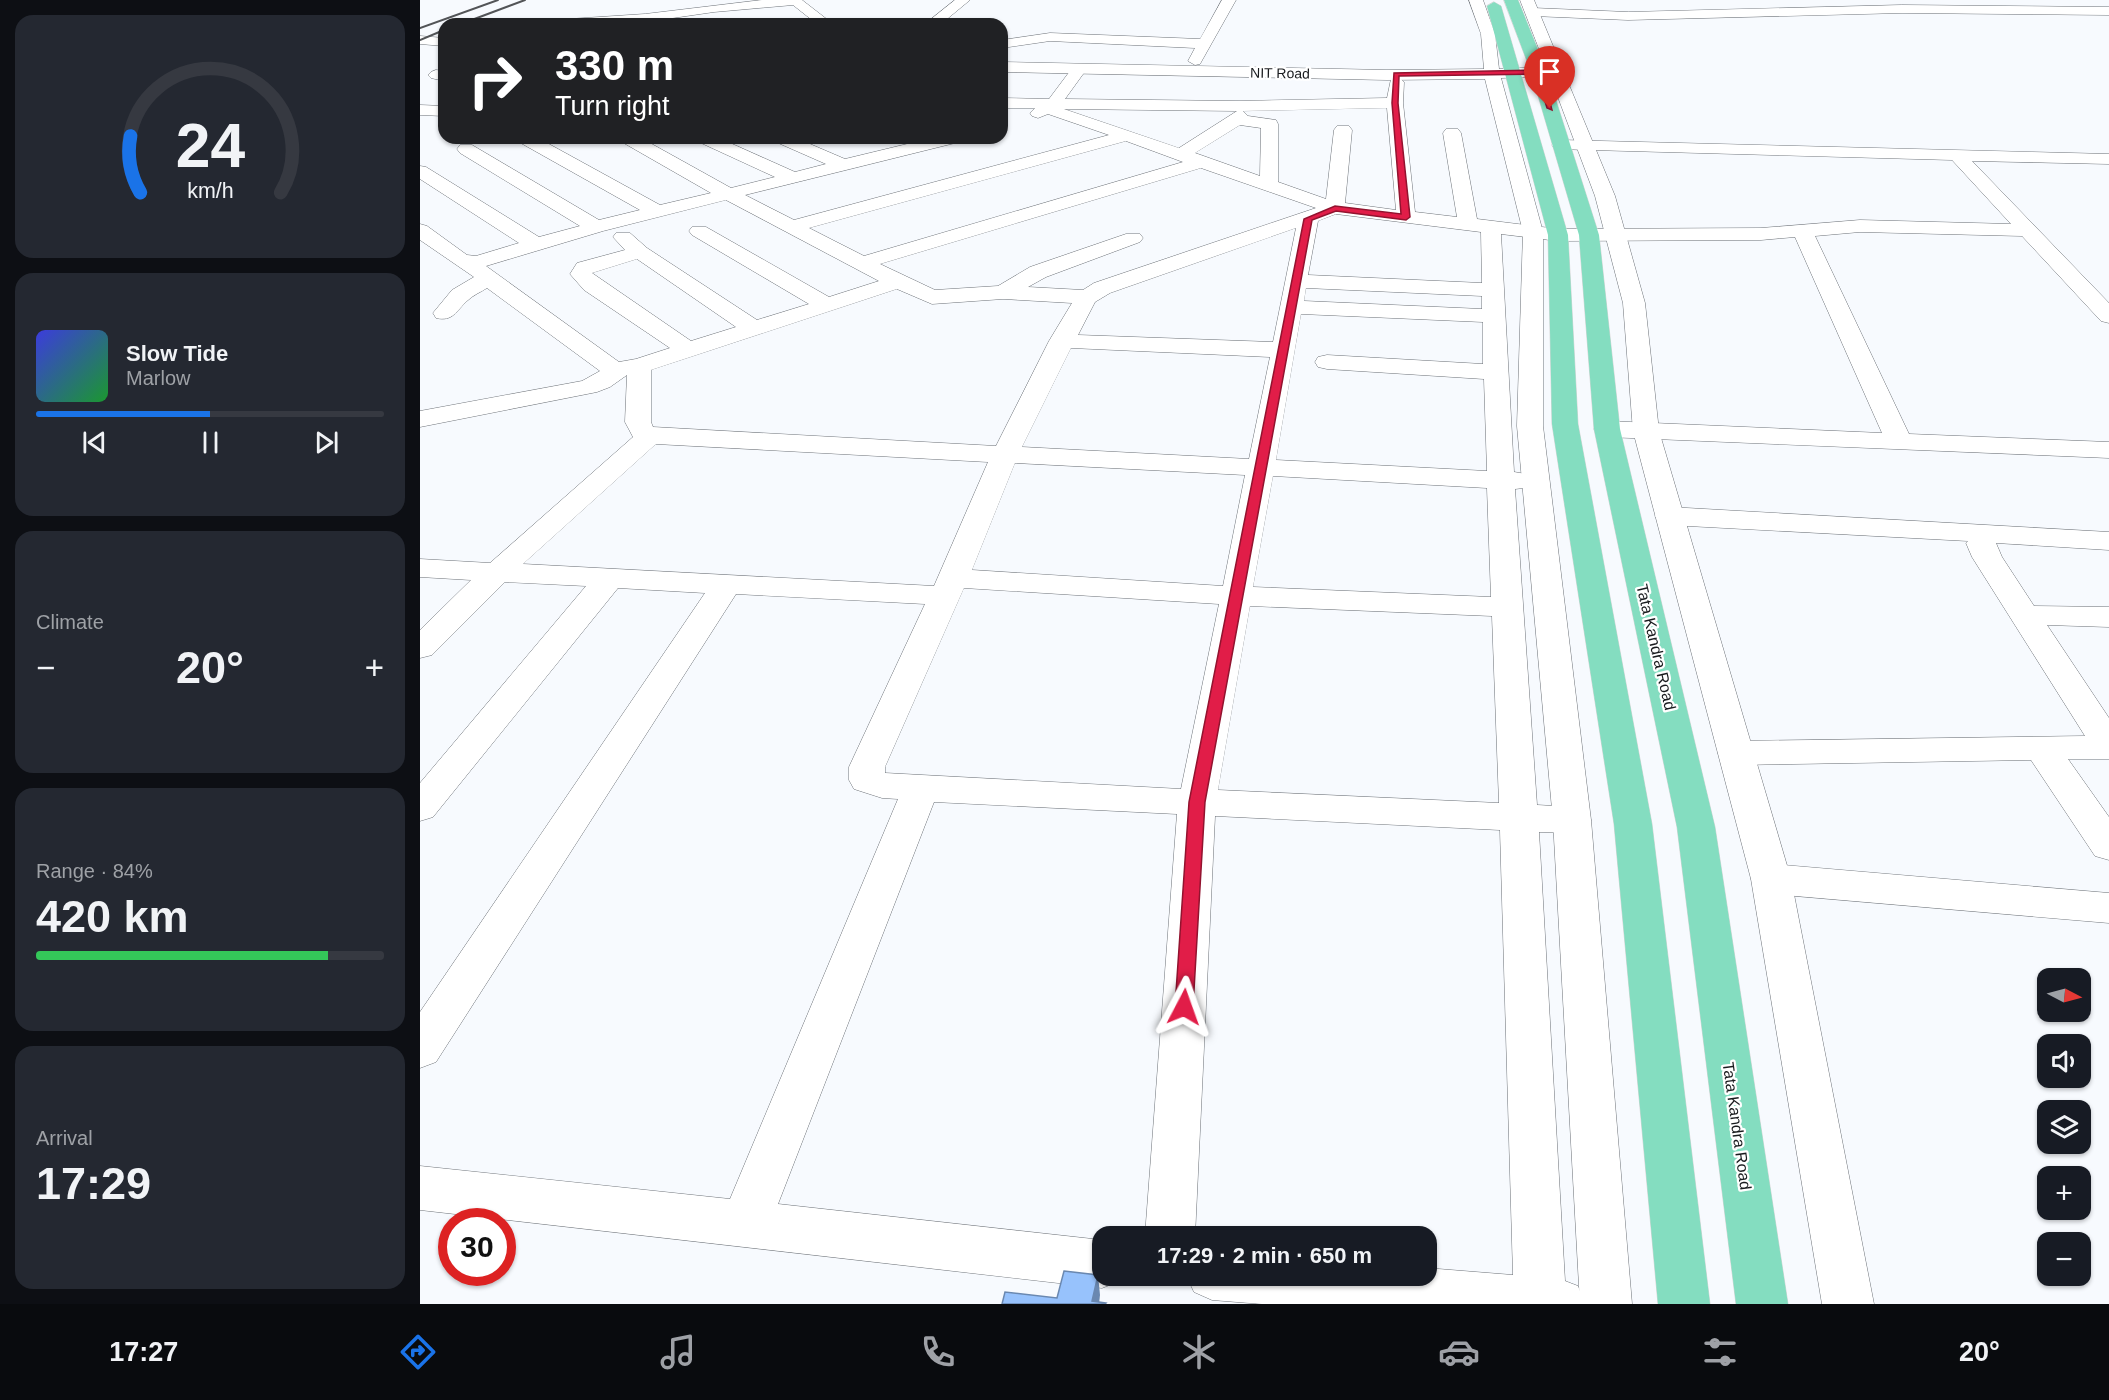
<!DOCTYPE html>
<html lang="en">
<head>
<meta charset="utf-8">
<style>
  body { margin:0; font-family:Arial,sans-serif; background:#242831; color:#f1f3f6; height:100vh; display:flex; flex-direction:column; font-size:22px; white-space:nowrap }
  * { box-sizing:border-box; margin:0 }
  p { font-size:20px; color:#9ea1a6 }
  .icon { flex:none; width:33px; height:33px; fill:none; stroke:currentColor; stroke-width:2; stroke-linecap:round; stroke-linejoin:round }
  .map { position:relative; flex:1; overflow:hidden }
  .drawer { display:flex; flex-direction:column; gap:15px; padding:15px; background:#0d0f14; width:420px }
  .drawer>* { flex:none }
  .banner { position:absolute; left:18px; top:18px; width:570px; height:126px; border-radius:18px; box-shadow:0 2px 4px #0004; background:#202124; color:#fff; overflow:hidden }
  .needle { width:39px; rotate:96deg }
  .fabs { position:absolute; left:1617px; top:968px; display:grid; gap:12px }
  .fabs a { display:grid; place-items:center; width:54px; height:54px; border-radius:12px; background:#171b24; box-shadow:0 2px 4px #0004; font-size:30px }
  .speed { position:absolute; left:18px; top:1208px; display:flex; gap:12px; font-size:30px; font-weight:700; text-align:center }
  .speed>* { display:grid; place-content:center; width:78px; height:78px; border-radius:50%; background:#171b24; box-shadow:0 2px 4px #0004; line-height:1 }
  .speed .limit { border:9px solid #d22; background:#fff; color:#111 }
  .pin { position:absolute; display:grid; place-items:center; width:51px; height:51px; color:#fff; margin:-62px -26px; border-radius:50% 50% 50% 0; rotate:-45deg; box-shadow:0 0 6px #0007 }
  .pin .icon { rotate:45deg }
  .me { position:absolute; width:66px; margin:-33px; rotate:4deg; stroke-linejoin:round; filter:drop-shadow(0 0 4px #0008) }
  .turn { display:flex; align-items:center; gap:21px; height:126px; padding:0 18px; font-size:27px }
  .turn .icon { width:78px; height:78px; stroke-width:2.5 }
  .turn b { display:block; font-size:42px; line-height:51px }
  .big { font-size:45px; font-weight:600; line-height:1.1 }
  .drawer .tile { flex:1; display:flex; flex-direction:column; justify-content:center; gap:9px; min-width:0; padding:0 21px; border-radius:18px; background:#242831 }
  .drawer .dial { align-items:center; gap:0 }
  .dial svg { height:156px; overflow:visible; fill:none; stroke:#363941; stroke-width:7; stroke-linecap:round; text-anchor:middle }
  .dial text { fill:#f1f3f6; stroke:none }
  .song { display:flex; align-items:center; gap:18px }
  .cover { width:72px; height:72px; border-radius:9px; background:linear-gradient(135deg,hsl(240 70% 55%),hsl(130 70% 35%)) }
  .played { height:6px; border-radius:3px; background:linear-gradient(90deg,#1a73e8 50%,#363941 50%) }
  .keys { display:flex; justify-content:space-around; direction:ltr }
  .heat { display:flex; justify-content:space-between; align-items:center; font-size:33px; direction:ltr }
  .charge { height:9px; border-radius:4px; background:linear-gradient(90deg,#34c759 84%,#363941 0) }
  .trip { position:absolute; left:672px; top:1226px; width:345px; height:60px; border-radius:18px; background:#171b24; box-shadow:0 2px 4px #0004; font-weight:600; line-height:60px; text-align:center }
  .tab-bar { display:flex; height:96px; justify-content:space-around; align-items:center; background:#090b0e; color:#9ea1a6 }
  .tab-bar .icon { width:42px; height:42px }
  .tab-bar .active { color:#1a73e8 }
  .tab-bar b { font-size:27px; color:#f1f3f6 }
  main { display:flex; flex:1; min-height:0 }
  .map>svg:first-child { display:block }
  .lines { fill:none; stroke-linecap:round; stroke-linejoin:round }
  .street-casing { stroke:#6d7278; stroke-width:1 }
  .secondary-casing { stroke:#6d7278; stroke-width:1 }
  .primary-casing { stroke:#d6d6d6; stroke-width:1 }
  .street { fill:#fff; fill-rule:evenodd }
  .secondary { fill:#fff; fill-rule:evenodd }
  .primary { fill:#84ddc0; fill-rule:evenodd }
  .rail { stroke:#525457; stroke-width:2 }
  .shaded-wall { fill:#6a88b0 }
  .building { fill:#97c2fc; stroke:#6a88b0; stroke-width:1.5 }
  .route { fill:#e11d48; stroke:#92132f; stroke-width:1.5 }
  .labels { text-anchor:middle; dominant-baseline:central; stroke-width:4.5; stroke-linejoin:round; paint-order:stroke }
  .far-street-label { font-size:14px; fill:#191b1e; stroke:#fff }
  .street-label { font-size:16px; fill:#191b1e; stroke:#fff }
</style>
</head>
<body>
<main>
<section class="drawer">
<div class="tile dial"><svg viewBox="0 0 100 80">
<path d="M14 69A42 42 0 1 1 86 69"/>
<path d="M14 69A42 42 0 0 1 9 40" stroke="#1a73e8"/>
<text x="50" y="56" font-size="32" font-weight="700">24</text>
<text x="50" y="72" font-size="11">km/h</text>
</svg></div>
<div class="tile">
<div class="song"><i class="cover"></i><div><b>Slow Tide</b><p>Marlow</p></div></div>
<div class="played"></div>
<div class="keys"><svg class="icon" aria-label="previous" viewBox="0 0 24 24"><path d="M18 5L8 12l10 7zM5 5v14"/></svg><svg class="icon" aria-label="pause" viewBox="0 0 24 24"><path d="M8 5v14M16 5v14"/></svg><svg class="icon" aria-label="next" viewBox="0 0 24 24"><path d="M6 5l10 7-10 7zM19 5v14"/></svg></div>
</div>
<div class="tile"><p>Climate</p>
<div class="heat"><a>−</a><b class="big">20°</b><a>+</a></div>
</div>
<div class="tile"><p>Range · 84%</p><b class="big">420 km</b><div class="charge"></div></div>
<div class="tile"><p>Arrival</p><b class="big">17:29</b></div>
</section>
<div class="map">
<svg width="1689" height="1304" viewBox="0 0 1689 1304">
  <rect width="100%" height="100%" fill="#f7fafe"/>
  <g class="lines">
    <!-- street casing -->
    <g class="street-casing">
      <path id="street" d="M342,0h40l31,24h-16l-24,-19 -79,7 -69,10 -98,2 7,-4 91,-6z
        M535,0h15l-29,24h-16z
        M802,0h14l-36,64 -5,1 -7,-4 7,-13 -145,-7 -48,7v-8l48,-7 150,6z
        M1482,5l207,2v8l-207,-2 -274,7 -95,-4 -7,-4 7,-4 95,4z
        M658,65l8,5 -21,29 174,2 148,-3 4,-19h10l3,3 -1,21 12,109 42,5 -14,-84 3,-4h12l3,4 16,86 81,10 203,-1 99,-8 151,4 -59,-64 -397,-11 -3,-4 3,-4 6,-1 548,14v10l-137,-3 137,142v20l-8,-2 -79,-85 -162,-4 -45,4 94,198 200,8v16l-502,-21 -9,-2 -4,-6 4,-6 9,-2 275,12 -87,-196 -34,3 -203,1 -57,-7 13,238 18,3 4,6 -4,6 -17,2 22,316 35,2 13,4 6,9 -6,9 -13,4 -33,-1 26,449 13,5 7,18h-323l-50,-4 -18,-8 -8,-17h240v-7l87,7 -13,-445 -285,-14 -20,420h-50l32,-422 -243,-12 -156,402 324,36v35h21l-3,6 -18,7 -682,-78v-44l310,33 168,-400 -16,-1 -28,-9 -5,-9v-13l76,-163 -189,-10 -300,468 -16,6v-56l285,-419 -87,-5 -185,229 -13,4v-38l166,-197 -81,-4 -73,73 -12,3v-28l51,-50 -51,-3v-18l70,4 143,-126 -8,-15 2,-47 -17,12 -13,5 -177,35v-16l162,-30 18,-10 -113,-83c-6,4 -14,7 -20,13 -11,10 -14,21 -31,17l-3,-5 19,-23 22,-13 -54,-37v-16l7,2 40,29 9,1 43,-13 -99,-64v-13l6,1 113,70 41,-11 -120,-73 -3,-4 3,-4h12l127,75 41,-10 -121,-68 -3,-4h22l122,67 51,-12 -89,-51 -3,-4h22l90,50 44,-11 -76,-35 -3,-4h23l76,34 31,-8 -50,-22 -3,-4h23l49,21 87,-21h30l-3,4 -214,53 49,25 315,-85 -61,-21 -10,4 -6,-2 -2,-3 5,-5h-33v-10l47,1 24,-32zM967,108l9,102 -51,-7 7,-73 -3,-4h-12l-3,4 -8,69 -48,-17v-58l-2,-4 -28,-4 -5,-5zM644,109l173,2 -58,37zM820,125l21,3 -1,48 -65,-23zM706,141l57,21 -319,94 -55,-28zM781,168l115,40 -222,75 -11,7 -55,-3 18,-10 94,-35 3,-4 -3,-4h-14l-96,33 -32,19 -63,4 -55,-26zM306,200l153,81 -50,16 -123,-70h-14l-3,4 3,4 117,69 -52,16 -110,-72 -17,-15h-14l-3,4 12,13 -48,13 -7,11 14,16 86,58 -34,11 -17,3 -133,-96 117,-35zM916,214l145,18 1,51 -174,-8 10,-54zM876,228l-23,114 -195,-7 17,-33 15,-9zM217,259l99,68 -45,14 -99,-68zM886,288l176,8v13l-178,-8zM477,289l35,15 71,-5 69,4 -23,38 -53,105 -343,-19 -2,-5v-52zM881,314l182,8v42l-156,-9 -9,2 -3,5 3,5 9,2 157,10 3,92 -211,-11zM651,348l199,9 -21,102 -227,-12zM236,444l332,18 -54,124 -411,-22zM595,463l230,12 -22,111 -251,-16zM853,476l214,12 4,109 -238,-10zM544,588l255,16 -38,185 -296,-16v-6zM830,606l242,10 7,187 -281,-13z
        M16,70l8,1v10l-13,-3 -3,-3 3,-3z
        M0,105l24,1v10l-24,-1z
        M1249,507l440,25v18l-113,-7 6,14 32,49 75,1v20l-62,-2 62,93v41h-41l41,58v43l-14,-4 -64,-96 -295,5 -13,-4 -5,-8 5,-8 13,-4 349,-5 -113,-179 -6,-14 2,-2 -299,-16 -10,-3 -4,-6 4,-6z
        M1351,864l338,29v30l-338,-29 -14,-5 -6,-10 6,-10z"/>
    </g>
    <!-- secondary casing -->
    <g class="secondary-casing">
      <path id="secondary" d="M1049,0h14l12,34 4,35 47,-2 -26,-67h14l81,196 30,107 14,128 132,448 83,425h-52l-71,-425 -118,-448 -10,-128 -28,-107 -45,-120 -49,2 42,154v194l48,394 41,484h-52l-27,-484 -36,-394 6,-194 -38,-153 -98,1 -385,-8v-10l385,8 97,-1 -3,-35z
        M0,36l24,2v8l-24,-2z"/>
    </g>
    <!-- primary casing -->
    <g class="primary-casing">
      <path id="primary" d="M1084,0h14l29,72 52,163 21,194 95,398 73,477h-52l-59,-477 -83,-398 -15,-194 -48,-163z
        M1074,2l7,4 67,229 10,189 74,400 58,480h-52l-44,-480 -62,-400 -4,-189 -61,-229z"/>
    </g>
    <!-- street -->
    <use href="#street" class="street"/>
    <!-- secondary -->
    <use href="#secondary" class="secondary"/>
    <!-- primary -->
    <use href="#primary" class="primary"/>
    <!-- rail -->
    <path class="rail" d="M41,24l64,-24
      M0,28l78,-28
      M0,40l24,-10"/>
  </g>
  <!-- shaded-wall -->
  <path class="shaded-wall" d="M678,1275l2,20 -1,9 -7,-3z"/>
  <!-- building -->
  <path class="building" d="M644,1271l34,4 -6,26 14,2 -1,1h-103l3,-12 52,6z"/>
  <!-- route -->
  <path class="route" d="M1119,70l3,2 10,38 -5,-2 -10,-34 -138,2 -1,27 12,114 -4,3 -70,-9 -24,9 -107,582 -12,205 -2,6 -7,2 -6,-2 -3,-6 14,-205 115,-583 31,-13 66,8 -9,-111 2,-30z"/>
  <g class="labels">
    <!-- far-street labels -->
    <g class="far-street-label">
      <text transform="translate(860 73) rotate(1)">NIT Road</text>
    </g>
    <!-- street labels -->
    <g class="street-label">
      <text transform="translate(1236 647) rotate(77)">Tata Kandra Road</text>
      <text transform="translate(1317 1126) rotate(82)">Tata Kandra Road</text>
    </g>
  </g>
</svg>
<div class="fabs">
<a><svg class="needle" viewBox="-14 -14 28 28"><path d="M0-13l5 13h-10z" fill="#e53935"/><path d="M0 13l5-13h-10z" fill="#9ea1a6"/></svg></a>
<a><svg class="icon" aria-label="sound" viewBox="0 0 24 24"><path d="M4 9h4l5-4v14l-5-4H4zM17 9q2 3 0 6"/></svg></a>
<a><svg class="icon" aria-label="layers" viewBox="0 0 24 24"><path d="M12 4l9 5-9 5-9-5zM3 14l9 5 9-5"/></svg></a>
<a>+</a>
<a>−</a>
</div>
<div class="speed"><div class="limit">30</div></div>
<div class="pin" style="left:1130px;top:108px;background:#d93025"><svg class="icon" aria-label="arrive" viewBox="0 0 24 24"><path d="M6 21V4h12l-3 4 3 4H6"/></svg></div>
<svg class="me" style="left:764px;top:1007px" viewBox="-20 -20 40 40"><path d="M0-17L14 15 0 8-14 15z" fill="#e11d48" stroke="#fff" stroke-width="4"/></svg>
<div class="trip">17:29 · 2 min · 650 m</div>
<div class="banner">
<div class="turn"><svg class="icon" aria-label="right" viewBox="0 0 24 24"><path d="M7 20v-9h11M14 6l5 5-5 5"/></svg><div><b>330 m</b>Turn right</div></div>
</div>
</div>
</main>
<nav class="tab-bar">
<b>17:27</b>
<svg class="icon active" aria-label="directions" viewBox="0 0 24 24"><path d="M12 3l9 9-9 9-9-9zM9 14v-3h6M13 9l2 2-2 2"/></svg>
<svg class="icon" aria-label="music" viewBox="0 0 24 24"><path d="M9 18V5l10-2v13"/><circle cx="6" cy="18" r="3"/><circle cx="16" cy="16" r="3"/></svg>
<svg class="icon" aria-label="phone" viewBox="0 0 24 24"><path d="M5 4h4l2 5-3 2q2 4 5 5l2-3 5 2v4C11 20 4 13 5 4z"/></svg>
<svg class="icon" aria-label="climate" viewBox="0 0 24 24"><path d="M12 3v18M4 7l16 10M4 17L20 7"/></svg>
<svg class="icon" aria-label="car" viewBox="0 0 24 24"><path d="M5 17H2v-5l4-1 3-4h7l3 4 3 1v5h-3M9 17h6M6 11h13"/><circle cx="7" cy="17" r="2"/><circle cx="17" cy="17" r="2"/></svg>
<svg class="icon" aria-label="filters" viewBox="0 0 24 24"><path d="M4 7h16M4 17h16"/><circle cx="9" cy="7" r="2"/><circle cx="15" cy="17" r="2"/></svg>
<b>20°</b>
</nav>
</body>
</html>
